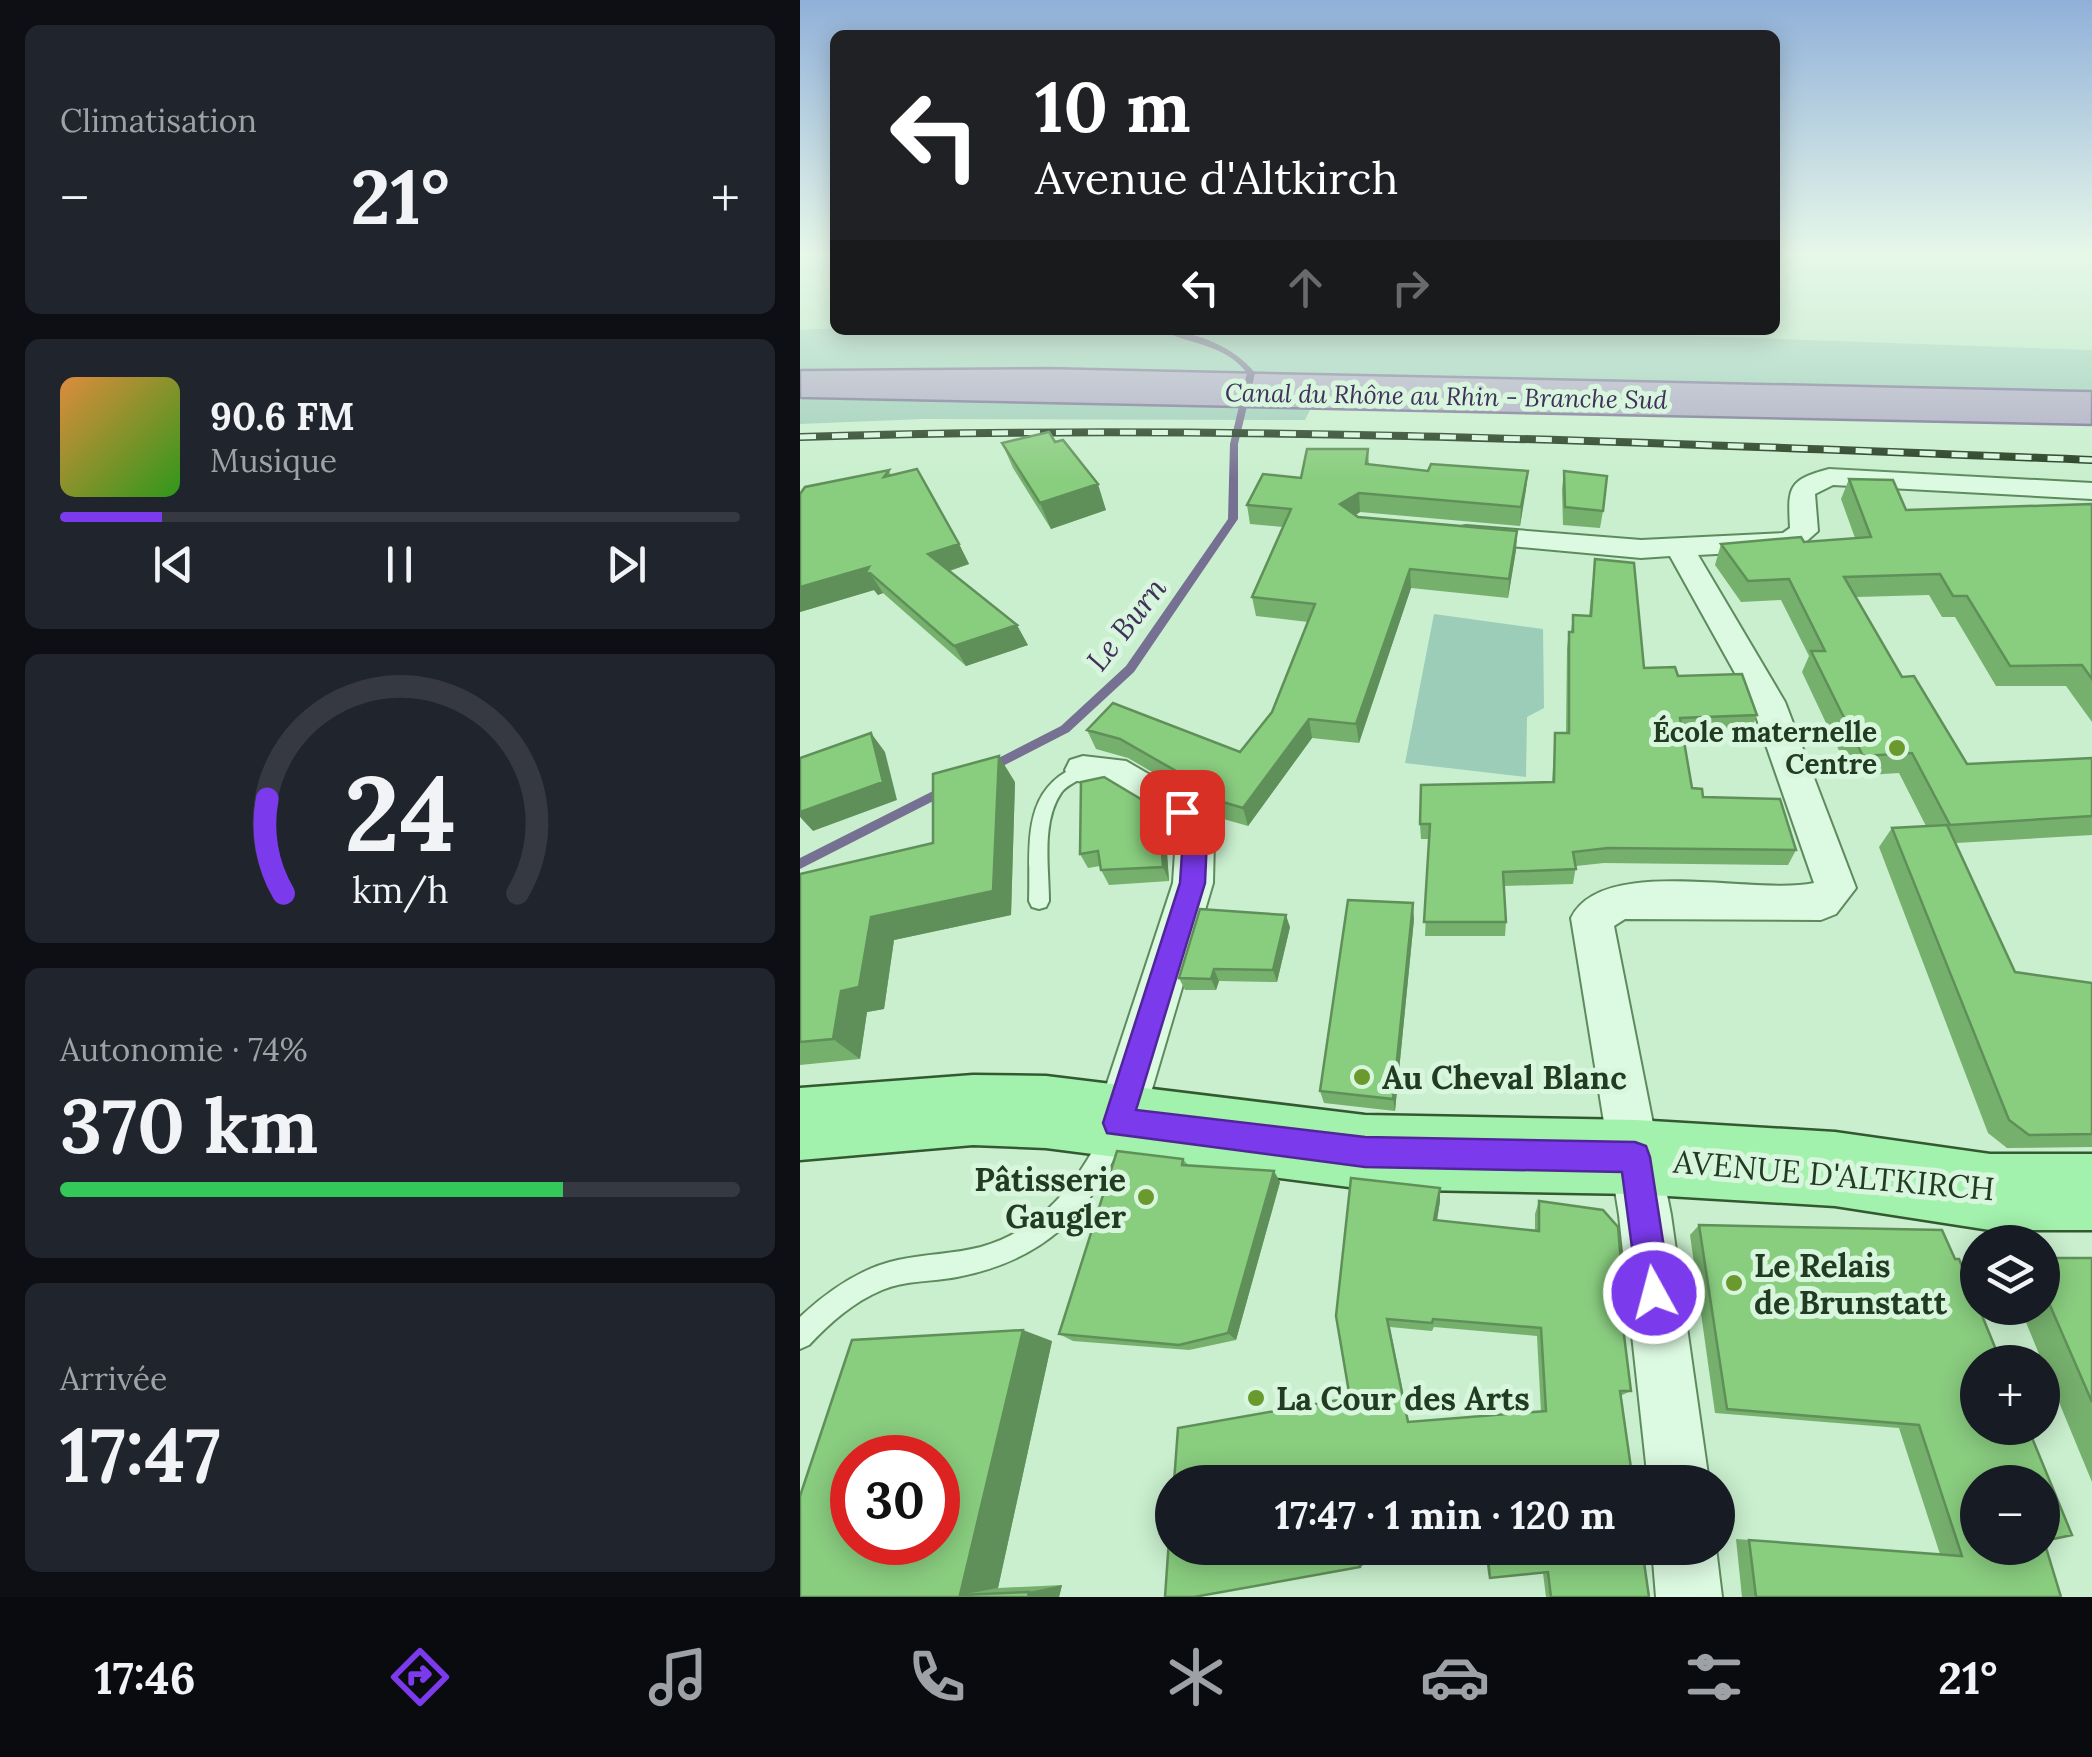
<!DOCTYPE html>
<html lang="fr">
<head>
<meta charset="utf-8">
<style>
  body { margin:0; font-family:Lora,serif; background:#20242c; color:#f1f3f6; height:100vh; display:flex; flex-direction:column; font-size:38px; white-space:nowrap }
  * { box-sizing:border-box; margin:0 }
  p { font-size:32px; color:#9ea1a6 }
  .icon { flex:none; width:55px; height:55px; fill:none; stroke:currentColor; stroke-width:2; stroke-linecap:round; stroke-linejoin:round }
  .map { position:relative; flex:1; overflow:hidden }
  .details { display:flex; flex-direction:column; gap:25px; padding:25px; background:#0d0f14; width:800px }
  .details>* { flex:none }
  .banner { position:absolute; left:30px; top:30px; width:950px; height:305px; border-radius:15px; box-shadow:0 5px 25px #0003; background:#202124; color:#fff; overflow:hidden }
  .buttons { position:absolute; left:1160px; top:1225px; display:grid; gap:20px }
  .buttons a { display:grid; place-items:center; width:100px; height:100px; border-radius:50%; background:#171b24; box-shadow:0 5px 25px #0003; font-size:50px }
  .speed { position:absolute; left:30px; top:1435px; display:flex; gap:20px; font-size:50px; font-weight:700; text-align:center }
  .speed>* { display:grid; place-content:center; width:130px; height:130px; border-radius:50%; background:#171b24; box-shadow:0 5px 25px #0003; line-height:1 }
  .speed .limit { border:15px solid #d22; background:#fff; color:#111 }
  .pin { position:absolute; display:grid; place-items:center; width:85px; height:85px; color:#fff; margin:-42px; border-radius:20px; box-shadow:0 5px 15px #0006 }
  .me { position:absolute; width:110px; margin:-55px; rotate:353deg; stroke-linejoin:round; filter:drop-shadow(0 0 8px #0008) }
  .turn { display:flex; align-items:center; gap:35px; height:210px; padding:0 40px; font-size:45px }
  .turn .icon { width:130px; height:130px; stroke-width:2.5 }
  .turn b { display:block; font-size:70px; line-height:85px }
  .lanes { display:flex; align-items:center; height:95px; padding:0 40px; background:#0003; justify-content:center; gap:50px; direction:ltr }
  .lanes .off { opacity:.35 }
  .big { font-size:75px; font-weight:800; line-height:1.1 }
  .details .tile { flex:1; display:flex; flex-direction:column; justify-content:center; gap:15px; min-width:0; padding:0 35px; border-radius:15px; background:#20242c }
  .details .dial { align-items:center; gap:0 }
  .dial svg { height:260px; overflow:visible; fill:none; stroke:#363941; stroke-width:7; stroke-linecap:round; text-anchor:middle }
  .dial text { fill:#f1f3f6; stroke:none }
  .song { display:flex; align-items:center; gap:30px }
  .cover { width:120px; height:120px; border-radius:15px; background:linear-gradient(135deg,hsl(30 70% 55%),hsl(110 70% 35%)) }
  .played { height:10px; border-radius:5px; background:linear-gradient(90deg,#7c3aed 15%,#363941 15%) }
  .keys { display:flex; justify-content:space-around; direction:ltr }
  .heat { display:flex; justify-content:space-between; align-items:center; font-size:55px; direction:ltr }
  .charge { height:15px; border-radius:8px; background:linear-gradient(90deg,#34c759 74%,#363941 0) }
  .trip { position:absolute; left:355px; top:1465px; width:580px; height:100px; border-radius:50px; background:#171b24; box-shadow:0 5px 25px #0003; font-weight:800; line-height:100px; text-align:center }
  .dock { display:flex; height:160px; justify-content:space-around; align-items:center; background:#090b0e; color:#9ea1a6 }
  .dock .icon { width:70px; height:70px }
  .dock .current { color:#7c3aed }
  .dock b { font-size:45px; color:#f1f3f6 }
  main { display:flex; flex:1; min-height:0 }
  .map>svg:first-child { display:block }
  .farmland { fill:#b6e5c3 }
  .green { fill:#9ccdb8 }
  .water { fill:#ada9c3; stroke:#767092; stroke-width:2.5 }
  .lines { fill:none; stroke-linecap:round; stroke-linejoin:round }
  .stream { fill:#767092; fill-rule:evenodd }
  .lane-casing { stroke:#5e8b5d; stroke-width:4 }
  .street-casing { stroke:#5e8b5d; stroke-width:4 }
  .primary-casing { stroke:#345931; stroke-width:5 }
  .lane { fill:#dcf9e1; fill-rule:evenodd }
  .street { fill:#dcf9e1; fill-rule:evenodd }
  .primary { fill:#a2f1ac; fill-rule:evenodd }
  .rail-casing { stroke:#223c21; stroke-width:8 }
  .rail { stroke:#d8f6dd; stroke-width:5; stroke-dasharray:16; stroke-linecap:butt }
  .wall { fill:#76b06d; fill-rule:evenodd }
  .shaded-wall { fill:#609059 }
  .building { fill:#89cd7f; stroke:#609059; stroke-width:2.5; fill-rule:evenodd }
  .route { fill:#7c3aed; stroke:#51269a; stroke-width:2.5 }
  .poi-dot { fill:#6a9a2d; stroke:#d8f6dd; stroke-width:4 }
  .labels { text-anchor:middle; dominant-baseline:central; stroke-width:10; stroke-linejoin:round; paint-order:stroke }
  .far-water-label { font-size:25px; font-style:italic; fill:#41305b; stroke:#d8f6dd }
  .poi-label { font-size:28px; font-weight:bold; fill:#223c21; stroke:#d8f6dd; text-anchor:end }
  .water-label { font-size:30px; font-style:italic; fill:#41305b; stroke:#d8f6dd }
  .near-poi-label { font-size:32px; font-weight:bold; fill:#223c21; stroke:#d8f6dd; text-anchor:start }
  .near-street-label { font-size:32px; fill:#223c21; stroke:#d8f6dd }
</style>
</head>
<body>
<main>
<section class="details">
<div class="tile"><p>Climatisation</p>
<div class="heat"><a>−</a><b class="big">21°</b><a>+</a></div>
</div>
<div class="tile">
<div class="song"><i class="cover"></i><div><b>90.6 FM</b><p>Musique</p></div></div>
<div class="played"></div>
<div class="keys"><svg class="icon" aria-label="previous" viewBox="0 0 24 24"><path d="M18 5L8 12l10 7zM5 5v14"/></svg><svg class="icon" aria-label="pause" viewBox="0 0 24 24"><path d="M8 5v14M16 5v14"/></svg><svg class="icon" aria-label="next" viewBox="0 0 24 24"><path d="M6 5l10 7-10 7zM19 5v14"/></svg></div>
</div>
<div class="tile dial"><svg viewBox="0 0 100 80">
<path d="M14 69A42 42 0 1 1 86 69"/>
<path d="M14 69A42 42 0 0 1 9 40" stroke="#7c3aed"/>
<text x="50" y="56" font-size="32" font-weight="700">24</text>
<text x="50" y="72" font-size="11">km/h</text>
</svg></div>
<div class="tile"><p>Autonomie · 74%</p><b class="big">370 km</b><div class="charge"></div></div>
<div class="tile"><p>Arrivée</p><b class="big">17:47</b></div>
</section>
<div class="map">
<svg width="1292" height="1597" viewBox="0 0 1292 1597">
  <rect width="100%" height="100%" fill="#c9efce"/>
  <!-- farmland -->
  <path class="farmland" d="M0,256h35v72l-35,2z
    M975,256h317v94l-565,-19 248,-1z"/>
  <!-- green -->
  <path class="green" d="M35,328l692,2 565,20v41l-1044,-23 -248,2v-40z
    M0,398l20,-1 491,11 -6,12 -382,-1 -123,5z
    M634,614l109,15 1,79 -17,9 -1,60 -121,-14z"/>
  <!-- water -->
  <path class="water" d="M248,368l1044,23v34l-1292,-27v-28z"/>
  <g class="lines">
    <!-- stream -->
    <path class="stream" d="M360,330c33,0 75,17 95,43l-17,71v75l-104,153 -65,60 -76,39h-8l-2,-3 2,-3 76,-39 65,-60 102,-147 2,-75 17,-71c-22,-29 -56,-28 -87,-43z
      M145,785l4,2 2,3 -2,3 -149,76v-11z"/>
    <!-- lane casing -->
    <g class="lane-casing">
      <path id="lane" d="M283,764l9,6c-9,10 -24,13 -31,23 -20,29 -12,75 -12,108l-3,6 -7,2 -7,-2 -3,-6c2,-56 -10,-114 54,-137z
        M312,1125l8,4 4,8c-33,78 -83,124 -167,140 -25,5 -52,3 -75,13 -29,12 -52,33 -73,55l-9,4v-32c28,-26 60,-49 98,-57 27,-6 56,-6 83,-13 60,-17 97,-64 123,-118z"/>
    </g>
    <!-- street casing -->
    <g class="street-casing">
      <path id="street" d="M1029,469l263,14v16l-259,-14 -18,9 3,37 -18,16 -10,3 -92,5 87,147 71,186 -20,26 -15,6 -196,-1 -11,7 57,289 38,267h-61l-29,-267 -48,-297c31,-64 183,-22 243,-35l-63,-181 -81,-146 -29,2 -175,-16 -10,-2 -4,-6 4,-6 10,-2 175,14 142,-7 7,-5c-2,-40 -3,-48 39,-59z
        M283,756l43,5 69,40 19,37 -1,45 -71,240 -7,17 -17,7 -17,-7 -7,-17 79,-240 3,-45 -8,-16 -62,-37 -36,-5 -5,-10 5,-10z
        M852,1548h64l6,49h-66z"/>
    </g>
    <!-- primary casing -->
    <g class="primary-casing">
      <path id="primary" d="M173,1075l73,1 319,39 270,5 200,12 155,22h102v76h-102l-155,-24 -200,-12 -270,-5 -319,-41 -73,-3 -173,15v-72z"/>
    </g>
    <!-- lane -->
    <use href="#lane" class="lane"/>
    <!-- street -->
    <use href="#street" class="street"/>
    <!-- primary -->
    <use href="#primary" class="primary"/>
    <!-- rail casing -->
    <g class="rail-casing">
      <path id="rail" d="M0,437c431,-14 861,6 1292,23"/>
    </g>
    <!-- rail -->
    <use href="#rail" class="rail"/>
  </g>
  <!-- wall -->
  <path class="wall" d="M255,442l51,68 -55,19 -38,-61 -11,-25z
    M568,449l1,16 59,6h100l-8,55 -160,-14 -4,3 2,2 159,14 -1,19 -8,48 -97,-10 -52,155 -47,-5 -64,88 -42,-12 -9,-16 -69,-40 -32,-9 -9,-19 153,22 32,-40 36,-90 -52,-6 -4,-19 31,-70 -33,-3 -3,-19 54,-27z
    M89,470l2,6 68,68 10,20 -19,7 78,74 -62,21 -83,-73 -5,2 -4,-5 -74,22v-118z
    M764,471l39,40 -3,17 -37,-3 -1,-36z
    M1049,479l57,31 186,-6v218l-26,-36h-70l-41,-69h-13l-13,-22 -73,2 46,80 65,87 125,-6v77l-136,8 59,129 77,11v164l-85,1 -19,-15 -109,-286 13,-19 34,-2 -27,-53 -48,3 -49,-104 7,-16 -28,-56 -40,2 -26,-37 6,-21 83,-2 51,-4 -14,-39z
    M795,559l49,109 34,8 79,39 -6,15 -68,3 9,55 11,9 93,53 -8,15 -184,-2 -28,3 -3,18 -69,2 2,36 -1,14h-80l4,-97h-8l-1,-15 132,-42 3,-49h11l1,-85 2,-16h2l2,-17 16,1z
    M215,782l-4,133 -117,25 -10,69 -17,3 -7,47 -60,6v-191l133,-31z
    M365,825l4,56 -60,4 -8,-15 -1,-4 -12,2 -8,-14z
    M614,919l-19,192 -71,-8 -4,-12z
    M490,927l-13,55 -58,-1 -3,9h-31l-6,-12z
    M383,1159l5,6 92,17 -44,158 -47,10 -116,-9 -14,-7z
    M551,1178l89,10v13l-3,19 98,10v-16l4,-13 64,9 15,17 6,69 -4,5 11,90 -11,5 13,86h-459l4,-54 172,-30 -14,-82zM590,1327l42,4 2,-4 103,9 4,76 -132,10z
    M899,1225l243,5 119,367h-319l-6,-58 204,15 -41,-126 -184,-15 -25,-178z
    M1242,1258h50v224l-72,-174h22z
    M252,1341l-54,247 64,-3 -3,12h-259z
    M685,1548h157l7,49h-103l-3,-24 -53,5 -2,-4z"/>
  <!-- shaded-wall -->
  <path class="shaded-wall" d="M728,471l-2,19 -6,36 1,-19z
    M298,484l8,26 -55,19 -11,-26z
    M559,493l1,19 -18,11 -2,-19z
    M717,531l-1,19 -8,48 1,-19z
    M159,544l10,20 -30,10 -11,-20z
    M69,567l1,6 13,20 -5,2 -4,-5 -74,22v-25z
    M610,569l1,19 -52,155 -3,-19z
    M217,625l11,20 -62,21 -12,-20z
    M509,719l3,19 -64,88 -5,-18z
    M71,733l14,19 12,48 -84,31 -13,-14v-5z
    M199,756l16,26 -4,133 -117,25 -10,69 -17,3 -7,47 -27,-20 8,-48 30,-74 122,-26z
    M359,810l6,15 4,56 -6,-14z
    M613,903l1,16 -19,192 -2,-12z
    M486,915l4,12 -13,55 -4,-12z
    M414,969l5,12 -3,9 -5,-11z
    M474,1171l6,11 -44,158 -8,-7z
    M640,1188v13l-5,31 -1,-12z
    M223,1330l29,11 -54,247 -38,7z
    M560,1548h4l1,16 -5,3z
    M262,1585l-3,12h-31l1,-5z"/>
  <!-- building -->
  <path class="building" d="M249,432l6,10 8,-2 35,44 -58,19 -38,-60z
    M507,449h61l-2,15 62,7 3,-7 97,7 -7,36 -162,-14 -19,11 18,13 159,14 -8,48 -99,-10 -54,155 -47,-5 -66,89 -44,-13 -9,-16 -70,-40 -33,-9 26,-27 127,49 32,-40 43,-108 -63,-7 39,-88 -44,-4 16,-31 38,4z
    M117,469l42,75 -31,10 89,71 -63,21 -84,-73 -5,1 4,-7 -69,20v-93l5,-7 84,-17 -5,7z
    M764,471l43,5 -4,35 -38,-4z
    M1049,479l44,1 13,30 186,-6v175l-10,-14 -72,1 -43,-70h-14l-13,-22 -96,3 58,100 12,-1 53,88 125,-6v58l-142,9 -38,-72 -49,3 -52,-105h14l-36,-72 -41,2 -27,-37 80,-7 3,5 67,-5z
    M795,559l39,4 10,105 31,-1 3,9 64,-2 15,41 -77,3 12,70 10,1 1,8 77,2 16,51 -188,-2 -35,4 3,17 -73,3 3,50h-82l6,-98h-10l1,-39 133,-3 1,-49h14v-101h4v-17l18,1z
    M71,733l12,49 -83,30v-54z
    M199,756l-6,135 -122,26 -12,70 -18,4 -8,48 -33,3v-168l133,-31v-69z
    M304,777l55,33 4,57 -62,3 -3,-19 -18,3 1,-72z
    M1147,825l68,147 77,11v151l-63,1 -20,-15 -117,-292z
    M548,900l65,3 -20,196 -73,-8z
    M400,909l86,6 -13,55 -59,-1 -3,10 -32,-1z
    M317,1151l66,8 -1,6 92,6 -46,162 -49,12 -120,-11z
    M551,1178l89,10 -6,32 105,11v-30l64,9 15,17 6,69 -5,-1 12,96h-11l13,91h-459l4,-54 172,-30 -14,-82zM587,1319l45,4 1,-4 108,9 5,83 -138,11z
    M899,1225l243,5 13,29h4l19,45v4h1l22,54h-23v66h50l44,107 -28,6 17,56h-305l-7,-57 213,16 -43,-131 -192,-16zM1178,1482h64v66h-64z
    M1242,1258h50v144l-50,-115z
    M223,1330l-63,265 69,-3 -1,5h-228v-101l52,-156zM52,1458h86v84h-86z
    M372,1496v52h188v19l-166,30h-29z
    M687,1548h155l7,49h-98l-3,-25 -58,6z"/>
  <!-- sky -->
  <linearGradient id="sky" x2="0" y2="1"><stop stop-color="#90b0d9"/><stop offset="0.53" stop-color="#e7f8e9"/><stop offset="1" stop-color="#e7f8e9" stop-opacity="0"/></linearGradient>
  <rect width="1292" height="479" fill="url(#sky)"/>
  <!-- route -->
  <path class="route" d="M382,803l8,2 17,33 -2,45 -69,227 229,27 270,5 11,4 4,11 21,136 -5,12 -12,5 -11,-5 -5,-12 -16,-121 -257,-5 -258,-34 -4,-10 77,-240 3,-45 -13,-26z"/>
  <!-- markers -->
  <g class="poi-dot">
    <circle cx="1097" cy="748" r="10"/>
    <circle cx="562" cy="1077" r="10"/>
    <circle cx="346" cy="1197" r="10"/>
    <circle cx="934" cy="1283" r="10"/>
    <circle cx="456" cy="1398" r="10"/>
  </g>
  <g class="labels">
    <!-- far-water labels -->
    <g class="far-water-label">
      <text transform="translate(646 396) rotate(1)">Canal du Rhône au Rhin - Branche Sud</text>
    </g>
    <!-- poi labels -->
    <g class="poi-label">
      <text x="1077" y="732">École maternelle<tspan x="1077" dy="32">Centre</tspan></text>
    </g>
    <!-- water labels -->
    <g class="water-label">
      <text transform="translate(326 624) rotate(-52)">Le Burn</text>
    </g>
    <!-- near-poi labels -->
    <g class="near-poi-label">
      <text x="582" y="1077">Au Cheval Blanc</text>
      <text x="326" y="1179" text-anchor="end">Pâtisserie<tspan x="326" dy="37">Gaugler</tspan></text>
      <text x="954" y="1265">Le Relais<tspan x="954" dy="37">de Brunstatt</tspan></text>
      <text x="476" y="1398">La Cour des Arts</text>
    </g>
    <!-- near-street labels -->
    <g class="near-street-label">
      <text transform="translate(1034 1175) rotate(5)">AVENUE D'ALTKIRCH</text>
    </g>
  </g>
</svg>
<div class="buttons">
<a><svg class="icon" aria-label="layers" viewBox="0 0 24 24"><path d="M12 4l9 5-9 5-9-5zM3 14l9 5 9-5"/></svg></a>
<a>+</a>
<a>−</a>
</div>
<div class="speed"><div class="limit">30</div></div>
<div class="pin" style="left:382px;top:812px;background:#d93025"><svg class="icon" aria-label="arrive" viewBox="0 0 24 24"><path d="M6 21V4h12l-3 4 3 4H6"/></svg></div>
<svg class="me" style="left:854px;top:1293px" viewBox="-20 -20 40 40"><circle r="17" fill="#7c3aed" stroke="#fff" stroke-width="3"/><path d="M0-11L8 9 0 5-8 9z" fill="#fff"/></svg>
<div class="trip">17:47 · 1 min · 120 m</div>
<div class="banner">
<div class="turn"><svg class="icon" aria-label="left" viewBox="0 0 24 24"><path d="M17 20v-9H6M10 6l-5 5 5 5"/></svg><div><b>10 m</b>Avenue d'Altkirch</div></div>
<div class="lanes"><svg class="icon" aria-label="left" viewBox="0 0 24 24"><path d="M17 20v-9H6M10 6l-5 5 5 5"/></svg><svg class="icon off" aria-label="ahead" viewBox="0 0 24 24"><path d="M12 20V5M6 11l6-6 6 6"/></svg><svg class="icon off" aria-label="right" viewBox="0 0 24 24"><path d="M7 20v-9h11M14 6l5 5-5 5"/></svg></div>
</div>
</div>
</main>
<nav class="dock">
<b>17:46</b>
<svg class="icon current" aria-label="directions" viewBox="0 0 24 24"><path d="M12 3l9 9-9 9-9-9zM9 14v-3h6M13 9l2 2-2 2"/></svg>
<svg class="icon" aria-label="music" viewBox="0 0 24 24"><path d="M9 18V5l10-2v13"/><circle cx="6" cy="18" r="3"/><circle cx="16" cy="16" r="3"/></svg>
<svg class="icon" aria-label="phone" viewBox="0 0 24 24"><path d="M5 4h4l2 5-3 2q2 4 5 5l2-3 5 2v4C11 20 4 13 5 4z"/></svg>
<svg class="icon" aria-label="climate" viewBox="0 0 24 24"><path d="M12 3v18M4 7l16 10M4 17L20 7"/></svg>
<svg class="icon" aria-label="car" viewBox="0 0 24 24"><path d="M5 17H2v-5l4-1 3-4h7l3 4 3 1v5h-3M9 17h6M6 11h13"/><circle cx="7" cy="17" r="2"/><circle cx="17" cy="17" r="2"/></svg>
<svg class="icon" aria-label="filters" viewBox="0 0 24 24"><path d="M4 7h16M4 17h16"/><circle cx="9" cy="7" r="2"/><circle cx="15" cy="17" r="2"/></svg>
<b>21°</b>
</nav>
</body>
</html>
